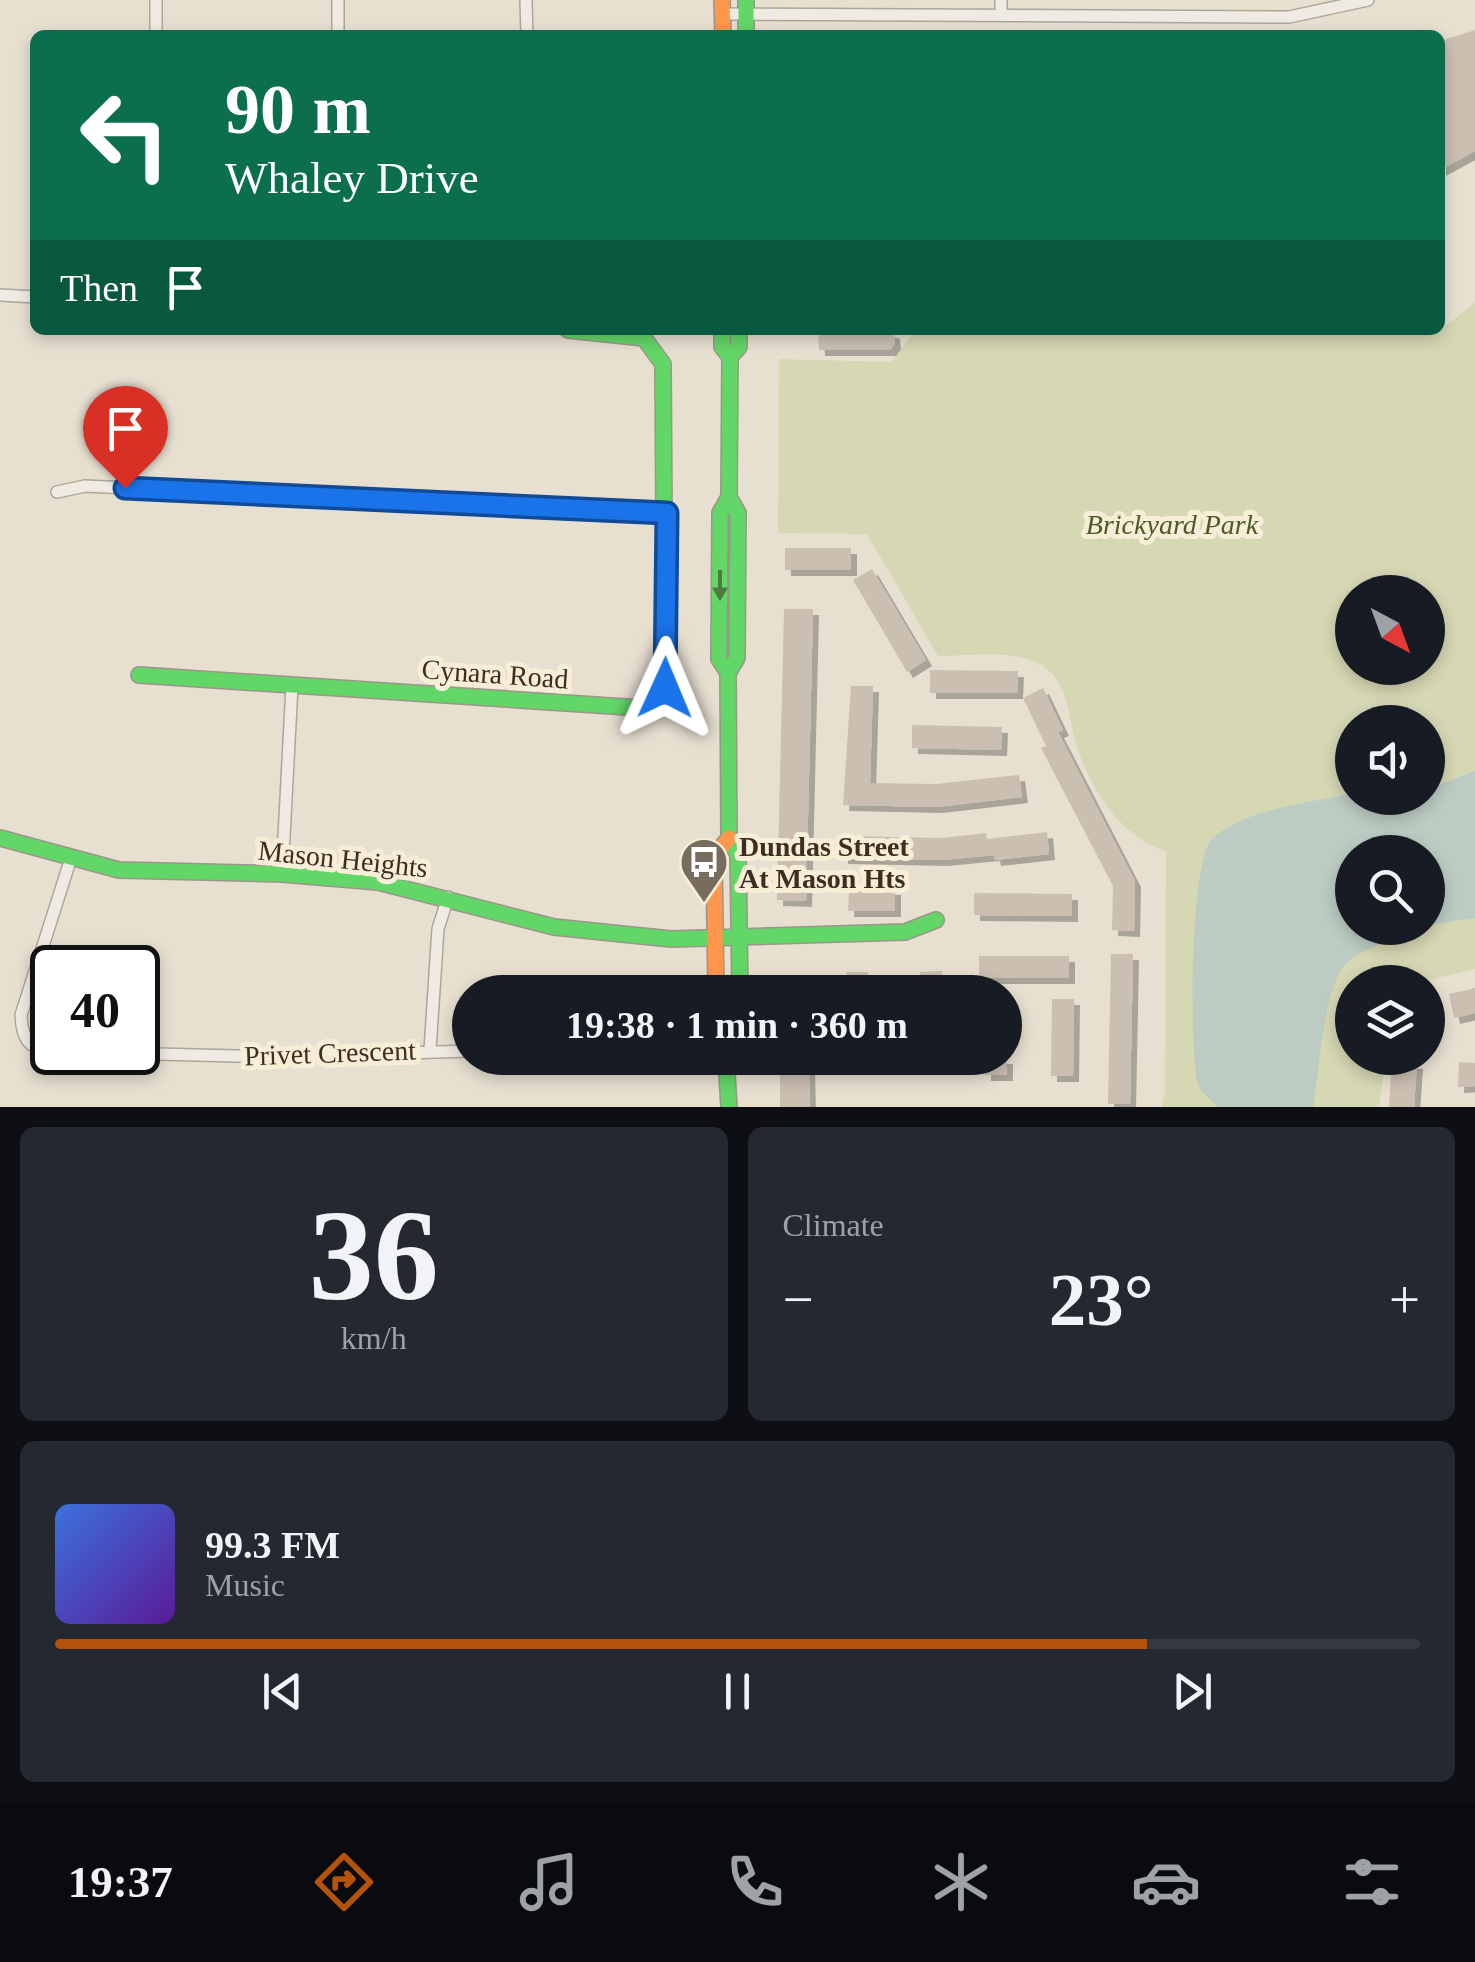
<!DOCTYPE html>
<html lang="en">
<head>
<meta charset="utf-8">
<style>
  body { margin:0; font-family:"Times New Roman",serif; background:#242831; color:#f1f3f6; height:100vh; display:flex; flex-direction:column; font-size:38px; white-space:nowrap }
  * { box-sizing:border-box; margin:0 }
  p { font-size:32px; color:#9ea1a6 }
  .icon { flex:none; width:55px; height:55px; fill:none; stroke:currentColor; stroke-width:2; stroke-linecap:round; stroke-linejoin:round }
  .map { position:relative; height:1107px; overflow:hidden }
  .panel { display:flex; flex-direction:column; gap:20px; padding:20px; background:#0d0f14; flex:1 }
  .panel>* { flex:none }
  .guide { position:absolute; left:30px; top:30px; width:1415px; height:305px; border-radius:15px; box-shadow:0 5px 15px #0003; background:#0b6e4f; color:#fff; overflow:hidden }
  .needle { width:65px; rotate:139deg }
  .tools { position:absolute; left:1335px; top:575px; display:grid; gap:20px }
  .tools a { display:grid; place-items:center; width:110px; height:110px; border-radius:50%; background:#171b24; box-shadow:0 5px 15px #0003; font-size:50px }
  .speed { position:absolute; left:30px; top:945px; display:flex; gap:20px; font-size:50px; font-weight:700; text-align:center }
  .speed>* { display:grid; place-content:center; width:130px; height:130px; border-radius:50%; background:#171b24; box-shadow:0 5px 15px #0003; line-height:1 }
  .speed .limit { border:5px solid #111; border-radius:15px; background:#fff; color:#111 }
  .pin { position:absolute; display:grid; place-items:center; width:85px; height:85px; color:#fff; margin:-102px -42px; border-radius:50% 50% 50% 0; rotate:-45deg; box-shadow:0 0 10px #0007 }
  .pin .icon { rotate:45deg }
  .me { position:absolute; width:110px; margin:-55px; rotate:1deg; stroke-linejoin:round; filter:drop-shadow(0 0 8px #0008) }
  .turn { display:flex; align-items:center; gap:35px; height:210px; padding:0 30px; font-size:45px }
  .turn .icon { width:130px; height:130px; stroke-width:2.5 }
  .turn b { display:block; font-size:70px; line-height:85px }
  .then { display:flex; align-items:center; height:95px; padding:0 30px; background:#0003; gap:20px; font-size:38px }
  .big { font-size:75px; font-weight:700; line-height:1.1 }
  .panel .tile { flex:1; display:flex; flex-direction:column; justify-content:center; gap:15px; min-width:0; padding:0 35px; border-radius:15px; background:#242831 }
  .panel .dial { align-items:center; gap:0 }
  .dial b { font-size:130px; line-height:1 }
  .song { display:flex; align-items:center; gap:30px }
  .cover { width:120px; height:120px; border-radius:15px; background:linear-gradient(135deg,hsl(220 70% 55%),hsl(270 70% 35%)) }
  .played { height:10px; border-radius:5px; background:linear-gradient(90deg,#b45309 80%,#363941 80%) }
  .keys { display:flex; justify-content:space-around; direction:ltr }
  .heat { display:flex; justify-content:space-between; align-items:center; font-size:55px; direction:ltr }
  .panel .tiles { flex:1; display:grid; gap:20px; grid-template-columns:1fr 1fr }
  .tile:last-child { grid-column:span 2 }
  .trip { position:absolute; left:452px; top:975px; width:570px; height:100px; border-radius:50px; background:#171b24; box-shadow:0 5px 15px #0003; font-weight:700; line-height:100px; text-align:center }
  .tabs { display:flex; height:160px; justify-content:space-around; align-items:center; background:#090b0e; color:#9ea1a6 }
  .tabs .icon { width:70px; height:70px }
  .tabs .active { color:#b45309 }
  .tabs b { font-size:45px; color:#f1f3f6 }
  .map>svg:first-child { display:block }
  .green { fill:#d6d7b3; fill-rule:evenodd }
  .water { fill:#bcccc2 }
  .building { fill:#cbbfb2; filter:url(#shadow) }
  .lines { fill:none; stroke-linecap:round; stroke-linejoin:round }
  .street-casing { stroke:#ada599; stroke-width:14 }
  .fast-casing { stroke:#9c958a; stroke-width:18 }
  .slow-casing { stroke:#9c958a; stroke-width:18 }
  .street { stroke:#efebe3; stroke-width:11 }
  .fast { stroke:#63d668; stroke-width:15 }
  .slow { stroke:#ff974d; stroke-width:15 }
  .oneway { fill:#4e7a40 }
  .route-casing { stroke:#114b97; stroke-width:25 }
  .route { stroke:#1a73e8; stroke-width:18 }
  .labels { text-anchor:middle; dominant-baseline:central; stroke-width:10; stroke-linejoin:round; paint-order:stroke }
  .park-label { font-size:28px; font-style:italic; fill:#4d5a26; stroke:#f7eed8 }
  .street-label { font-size:28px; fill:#3d2e20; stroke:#f7eed8 }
  .poi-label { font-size:28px; font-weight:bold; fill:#3d2e20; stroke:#f7eed8; text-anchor:start }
</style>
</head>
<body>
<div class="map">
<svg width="1475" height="1107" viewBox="0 0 1475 1107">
  <defs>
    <filter id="shadow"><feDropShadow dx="6" dy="6" stdDeviation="0" flood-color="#0004"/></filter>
  </defs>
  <rect width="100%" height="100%" fill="#e7e0d1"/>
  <!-- green -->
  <path class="green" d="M1475,303v666l-54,13h-69v76h34l-7,49h-218l4,-14 1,-242c-43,-12 -74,-60 -88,-101 -11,-33 -7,-75 -47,-90 -26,-9 -65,-4 -93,-4l-71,-122 -89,-1 1,-174 112,3 24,-32h525zM1352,592h76v76h-76zM1352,722h76v76h-76zM1352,852h76v76h-76z"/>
  <!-- water -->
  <path class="water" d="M1475,771v147l-47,7v-73h-76v76h71c-23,9 -53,17 -72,31 -28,19 -31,112 -38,148h-95c-7,-7 -17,-14 -20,-23 -9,-33 -8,-223 14,-245 33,-31 96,-35 139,-46l1,5h76v-9z"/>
  <!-- building -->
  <path class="building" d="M1475,30v121l-35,19v-129z
    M818,330h67l9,3 1,10 -5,7h-71z
    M785,548h66v22h-66z
    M872,569l54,91 -19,12 -54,-92z
    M784,609h29l-7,292 -29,-1z
    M930,670l88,1 -1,22h-87z
    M851,686h22l-3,97 66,1 83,-9 3,22 -85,10 -94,-2z
    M1043,688l20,42 -5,2 77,149 -1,50 -22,-1 1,-44 -72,-138 5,-2 -23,-48z
    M912,725l90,2 -1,23 -89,-2z
    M1047,832l2,22 -54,6 -1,-5 -52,5 -100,-2v-22l99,2 45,-5 1,6z
    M849,889h46v22h-47z
    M974,893l98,1v22l-98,-1z
    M1111,954h22l-3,150h-22z
    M979,956h90v22h-90z
    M942,971l1,21h-23v-20z
    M846,972h22l1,20h-22z
    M778,977h30v15h-29z
    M1475,988v25l-21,5 -5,-24z
    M1052,999h22l-1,77h-22z
    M985,1058h22v17h-22z
    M1392,1061l25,2 -3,44h-25z
    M1459,1062l16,1v23l-17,1z
    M780,1063h29l1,44h-30z"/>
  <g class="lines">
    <!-- street casing -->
    <g class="street-casing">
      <path id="street" d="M338,0v35
        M526,0l1,35
        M722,14l567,3 79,-17
        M1001,15v-15
        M156,35v-35
        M0,295l35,2
        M57,492l28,-6 582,27
        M282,874l10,-188
        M430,1050l8,-121 10,-32
        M52,1052c-24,-4 -30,-13 -31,-37l50,-157
        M77,1052l199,5 194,-6"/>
    </g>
    <!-- fast casing -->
    <g class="fast-casing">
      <path id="fast" d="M746,0v35
        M722,330v17l8,10 -1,140 -9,16 -1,146 9,14
        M730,357l9,-10v-17
        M729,497l9,16 -1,145 -9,15 1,165 9,17 2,137
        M139,675l503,33 18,-11 5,-31 -2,-302 -19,-26 -76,-8
        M0,838l119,32 163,4 96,8 176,45 117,12 234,-7 31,-12
        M726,1058l3,49"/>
    </g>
    <!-- slow casing -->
    <g class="slow-casing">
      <path id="slow" d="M722,0l1,35
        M716,992l-2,-136 15,-18"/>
    </g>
    <!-- street -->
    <use href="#street" class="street"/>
    <!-- fast -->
    <use href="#fast" class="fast"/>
    <!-- slow -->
    <use href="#slow" class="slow"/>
  </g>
  <!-- one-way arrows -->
  <defs><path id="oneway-solid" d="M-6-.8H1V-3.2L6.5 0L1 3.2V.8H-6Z" transform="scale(2.5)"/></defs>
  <use class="oneway" href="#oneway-solid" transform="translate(720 585) rotate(90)"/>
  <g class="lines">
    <!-- route casing -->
    <g class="route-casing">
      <path id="route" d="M125,488l542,25 -2,175"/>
    </g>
    <!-- route -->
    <use href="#route" class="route"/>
  </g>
  <!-- icons -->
  <defs>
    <g id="bus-pin" transform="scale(2.5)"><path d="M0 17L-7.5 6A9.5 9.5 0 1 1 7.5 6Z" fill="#786c5e" stroke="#f7eed8"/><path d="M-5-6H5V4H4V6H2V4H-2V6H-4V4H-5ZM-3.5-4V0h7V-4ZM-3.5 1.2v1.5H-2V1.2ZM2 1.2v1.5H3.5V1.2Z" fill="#fff"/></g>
  </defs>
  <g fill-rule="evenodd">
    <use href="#bus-pin" x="704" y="862"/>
  </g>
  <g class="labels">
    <!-- park labels -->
    <g class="park-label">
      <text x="1172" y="524">Brickyard Park</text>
    </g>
    <!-- street labels -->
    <g class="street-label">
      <text transform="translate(495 674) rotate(4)">Cynara Road</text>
      <text transform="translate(343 859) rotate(6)">Mason Heights</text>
      <text transform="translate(330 1053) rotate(-2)">Privet Crescent</text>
    </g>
    <!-- poi labels -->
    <g class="poi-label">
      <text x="739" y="846">Dundas Street<tspan x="739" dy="32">At Mason Hts</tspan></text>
    </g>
  </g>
</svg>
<div class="tools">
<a><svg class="needle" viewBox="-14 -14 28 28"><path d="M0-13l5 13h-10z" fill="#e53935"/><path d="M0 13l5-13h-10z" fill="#9ea1a6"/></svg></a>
<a><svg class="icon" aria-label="sound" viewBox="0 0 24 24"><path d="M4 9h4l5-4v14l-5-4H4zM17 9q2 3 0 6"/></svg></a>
<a><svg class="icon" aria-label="search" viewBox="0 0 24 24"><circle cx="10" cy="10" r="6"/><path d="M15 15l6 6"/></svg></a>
<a><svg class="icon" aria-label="layers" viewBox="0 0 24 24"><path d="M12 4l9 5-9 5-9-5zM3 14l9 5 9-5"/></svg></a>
</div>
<div class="speed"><div class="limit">40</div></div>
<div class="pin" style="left:125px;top:488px;background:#d93025"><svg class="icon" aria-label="arrive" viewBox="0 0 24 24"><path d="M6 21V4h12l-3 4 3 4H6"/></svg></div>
<svg class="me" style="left:665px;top:688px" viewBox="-20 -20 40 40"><path d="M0-17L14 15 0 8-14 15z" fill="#1a73e8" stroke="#fff" stroke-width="4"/></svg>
<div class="trip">19:38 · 1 min · 360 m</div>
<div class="guide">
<div class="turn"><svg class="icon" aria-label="left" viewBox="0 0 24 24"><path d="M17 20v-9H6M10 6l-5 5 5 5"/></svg><div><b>90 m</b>Whaley Drive</div></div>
<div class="then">Then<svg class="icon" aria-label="arrive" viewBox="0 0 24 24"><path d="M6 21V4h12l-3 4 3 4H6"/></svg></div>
</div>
</div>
<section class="panel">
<div class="tiles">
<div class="tile dial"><b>36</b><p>km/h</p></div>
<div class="tile"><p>Climate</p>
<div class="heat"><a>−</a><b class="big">23°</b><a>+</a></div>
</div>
<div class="tile">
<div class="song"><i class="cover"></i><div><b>99.3 FM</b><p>Music</p></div></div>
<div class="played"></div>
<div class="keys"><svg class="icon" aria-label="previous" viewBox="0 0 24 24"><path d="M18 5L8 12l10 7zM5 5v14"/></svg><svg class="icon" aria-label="pause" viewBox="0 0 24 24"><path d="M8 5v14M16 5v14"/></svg><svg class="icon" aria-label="next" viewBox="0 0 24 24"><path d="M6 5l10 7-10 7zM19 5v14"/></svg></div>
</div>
</div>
</section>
<nav class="tabs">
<b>19:37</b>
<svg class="icon active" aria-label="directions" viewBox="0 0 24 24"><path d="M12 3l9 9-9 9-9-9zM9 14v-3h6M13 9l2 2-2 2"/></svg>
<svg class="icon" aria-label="music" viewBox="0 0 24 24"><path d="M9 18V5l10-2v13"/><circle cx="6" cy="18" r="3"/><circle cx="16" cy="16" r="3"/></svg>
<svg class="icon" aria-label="phone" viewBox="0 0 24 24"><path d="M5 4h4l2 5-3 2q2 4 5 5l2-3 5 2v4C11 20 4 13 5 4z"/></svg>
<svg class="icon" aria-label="climate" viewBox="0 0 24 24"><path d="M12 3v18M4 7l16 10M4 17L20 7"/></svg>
<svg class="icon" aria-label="car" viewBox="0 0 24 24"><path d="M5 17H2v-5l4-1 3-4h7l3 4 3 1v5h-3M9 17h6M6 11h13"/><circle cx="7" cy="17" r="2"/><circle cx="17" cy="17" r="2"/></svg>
<svg class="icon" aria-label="filters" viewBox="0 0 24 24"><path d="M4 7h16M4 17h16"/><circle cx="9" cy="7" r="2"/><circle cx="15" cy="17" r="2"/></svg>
</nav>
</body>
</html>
